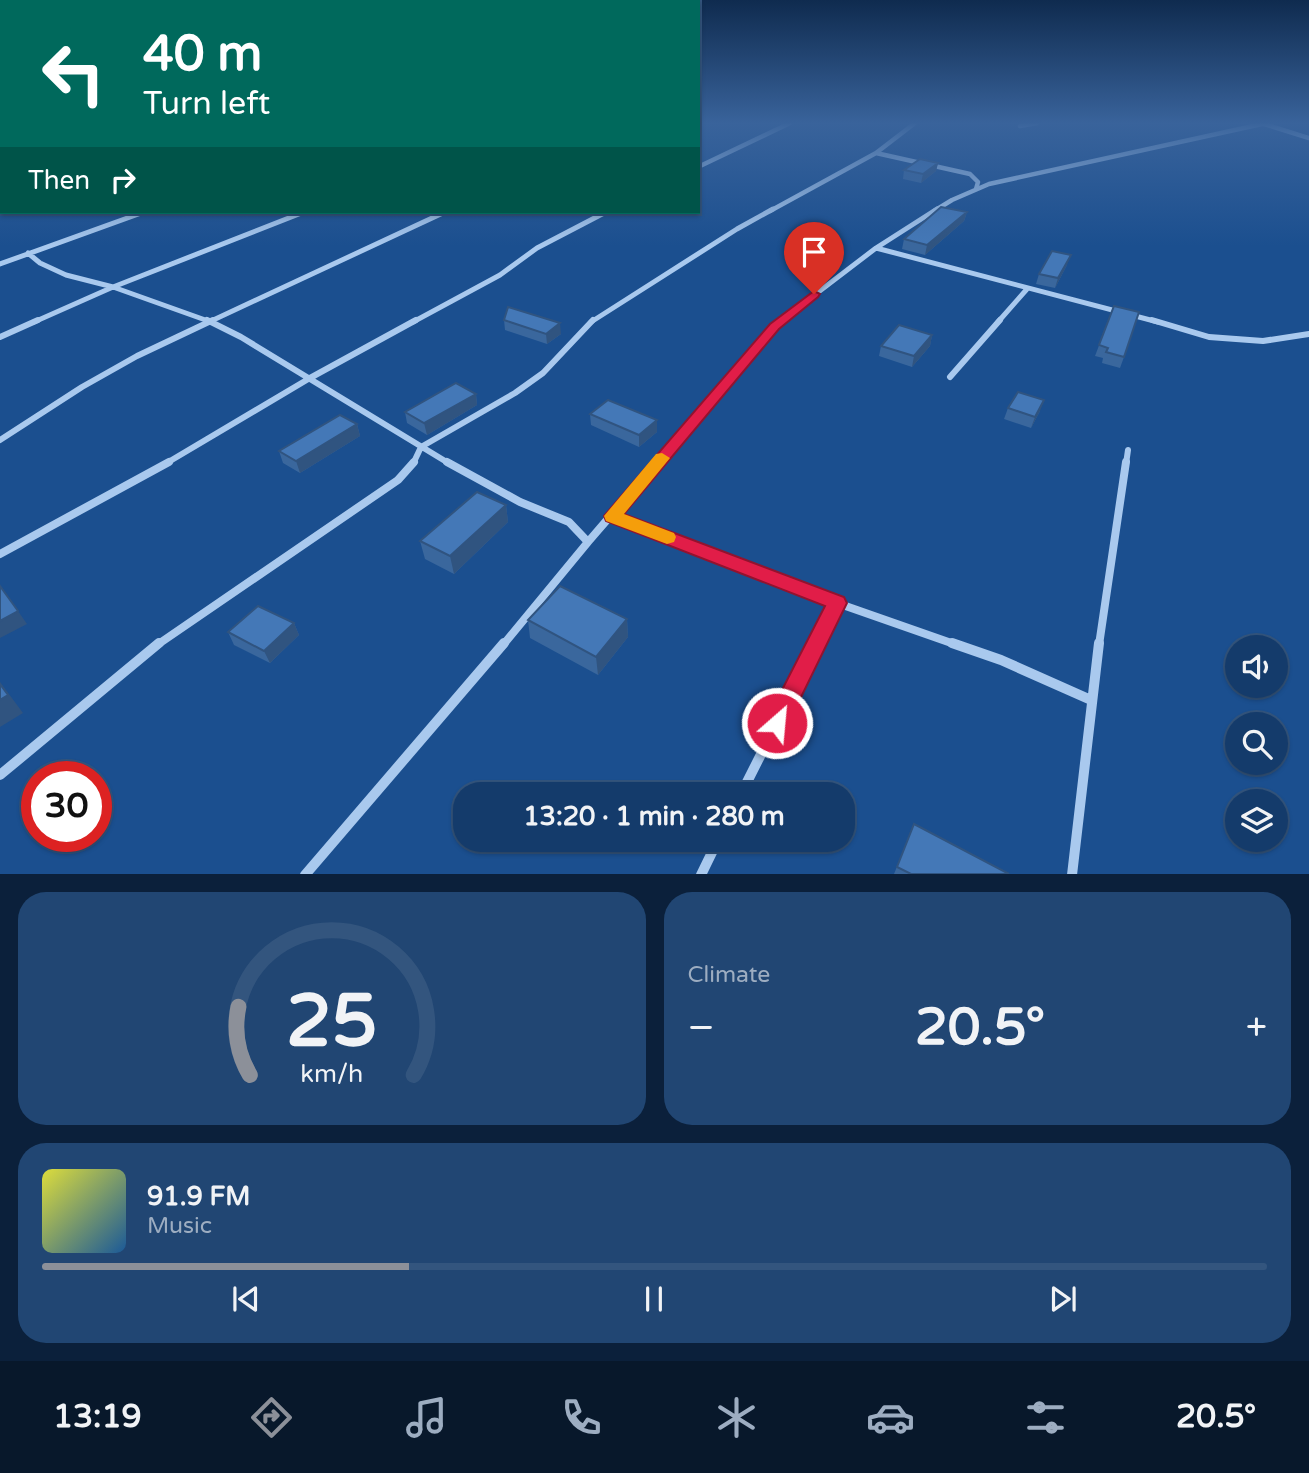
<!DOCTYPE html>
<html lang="en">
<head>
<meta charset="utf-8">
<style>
  body { margin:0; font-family:"Varela Round",sans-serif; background:#214673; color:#f1f3f6; height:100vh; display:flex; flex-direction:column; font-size:26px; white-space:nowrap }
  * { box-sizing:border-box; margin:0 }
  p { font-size:23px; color:#9dadc1 }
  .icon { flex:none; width:38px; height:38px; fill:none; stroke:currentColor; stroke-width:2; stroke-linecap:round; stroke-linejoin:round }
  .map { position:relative; height:874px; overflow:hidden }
  .side { display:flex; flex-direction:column; gap:18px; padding:18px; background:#0b203b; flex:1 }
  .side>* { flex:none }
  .hud { position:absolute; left:0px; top:0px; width:700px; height:214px; box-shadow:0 2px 5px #0004,0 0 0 2px #33557e; background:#00695c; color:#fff; overflow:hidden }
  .fabs { position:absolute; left:1225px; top:635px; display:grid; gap:14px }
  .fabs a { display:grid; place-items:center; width:63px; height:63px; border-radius:50%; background:#143b6b; box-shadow:0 2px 5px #0004,0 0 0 2px #33557e; font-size:35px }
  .speed { position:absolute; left:21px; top:761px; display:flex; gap:14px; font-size:35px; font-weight:700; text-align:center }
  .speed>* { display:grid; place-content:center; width:91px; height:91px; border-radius:50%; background:#143b6b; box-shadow:0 2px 5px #0004,0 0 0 2px #33557e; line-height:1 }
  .speed .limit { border:10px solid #d22; background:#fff; color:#111 }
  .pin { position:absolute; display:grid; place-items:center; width:60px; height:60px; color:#fff; margin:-72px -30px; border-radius:50% 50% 50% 0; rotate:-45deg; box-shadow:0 0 7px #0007 }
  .pin .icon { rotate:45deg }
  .me { position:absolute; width:77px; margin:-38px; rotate:27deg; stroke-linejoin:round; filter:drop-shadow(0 0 5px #0008) }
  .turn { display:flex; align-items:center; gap:24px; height:147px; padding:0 28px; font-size:32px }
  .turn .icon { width:91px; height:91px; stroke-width:2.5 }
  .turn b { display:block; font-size:49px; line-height:60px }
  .then { display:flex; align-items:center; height:66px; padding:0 28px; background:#0003; gap:14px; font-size:26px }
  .big { font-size:52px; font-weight:800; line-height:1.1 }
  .side .card { flex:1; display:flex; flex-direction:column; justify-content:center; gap:10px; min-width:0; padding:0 24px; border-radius:28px; background:#214673 }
  .side .dial { align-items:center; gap:0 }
  .dial svg { height:182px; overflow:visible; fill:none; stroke:#33557e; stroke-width:7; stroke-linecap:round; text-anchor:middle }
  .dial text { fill:#f1f3f6; stroke:none }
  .song { display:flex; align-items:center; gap:21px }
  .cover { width:84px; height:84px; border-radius:10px; background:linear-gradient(135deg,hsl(60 70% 55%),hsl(210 70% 35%)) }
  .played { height:7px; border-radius:4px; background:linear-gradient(90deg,#8c9099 30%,#33557e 30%) }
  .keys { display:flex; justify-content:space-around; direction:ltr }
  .heat { display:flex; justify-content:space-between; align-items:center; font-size:38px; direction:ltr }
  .side .tiles { flex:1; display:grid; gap:18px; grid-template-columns:1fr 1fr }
  .card:last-child { grid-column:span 2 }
  .trip { position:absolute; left:453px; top:782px; width:402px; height:70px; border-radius:28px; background:#143b6b; box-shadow:0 2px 5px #0004,0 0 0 2px #33557e; font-weight:800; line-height:70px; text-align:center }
  .dock { display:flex; height:112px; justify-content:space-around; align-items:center; background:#08182b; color:#9dadc1 }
  .dock .icon { width:49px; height:49px }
  .dock .active { color:#8c9099 }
  .dock b { font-size:32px; color:#f1f3f6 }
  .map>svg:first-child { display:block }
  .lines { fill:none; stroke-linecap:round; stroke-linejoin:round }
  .minor-far4 { stroke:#a9c9ee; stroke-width:4.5 }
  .minor-far3 { stroke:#a9c9ee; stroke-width:5 }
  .minor-far2 { stroke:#a9c9ee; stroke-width:6 }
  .minor-far1 { stroke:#a9c9ee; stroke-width:8 }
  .minor { stroke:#a9c9ee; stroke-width:10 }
  .wall { fill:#3a679d }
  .shaded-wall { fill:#305480 }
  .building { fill:#4478b7; stroke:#305480; stroke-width:2 }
  .route { fill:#e11d48; stroke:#92132f; stroke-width:2 }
  .slow { fill:#f59e0b }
</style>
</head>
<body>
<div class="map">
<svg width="1309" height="875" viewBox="0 0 1309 875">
  <rect width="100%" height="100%" fill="#1b4f8f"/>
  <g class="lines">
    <!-- minor-far4 -->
    <path class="minor-far4" d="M1261,123l48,15
      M1020,126l17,-3
      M876,153l39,-30
      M698,167l92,-44
      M770,211l106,-58 94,21 8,8 -2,7
      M934,211l18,-11 37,-16 273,-60"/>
    <!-- minor-far3 -->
    <path class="minor-far3" d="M876,248l61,-39
      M28,253l12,10 26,12 47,12 98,35
      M0,264l144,-52
      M34,322l79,-35 191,-75
      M209,322l236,-110
      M413,322l87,-47 37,-27 69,-36
      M591,322l146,-93 36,-20
      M779,322l97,-74 282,74
      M998,322l29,-33"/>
    <!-- minor-far2 -->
    <path class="minor-far2" d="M207,320l34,17 209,127
      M1152,320l57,17 54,4 46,-7
      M0,337l38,-17
      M950,377l50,-57
      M0,440l82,-53 55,-31 76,-36
      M165,464l145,-86 106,-58
      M413,464l8,-17 94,-54 28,-20 50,-53
      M655,464l126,-144
      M1126,464l2,-14"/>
    <!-- minor-far1 -->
    <path class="minor-far1" d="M447,462l73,40 49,20 19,20 -85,103
      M612,516l225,87 120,42
      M588,542l69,-80
      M0,554l169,-92
      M157,645l241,-165 16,-18
      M816,645l21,-42
      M1099,645l27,-183"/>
    <!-- minor -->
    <path class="minor" d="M952,643l49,17 90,40
      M0,775l159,-132
      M741,794l76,-151
      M305,875l199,-232
      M701,875l17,-35
      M1072,875l27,-232"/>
  </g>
  <!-- wall -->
  <path class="wall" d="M938,163l-2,8 -15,12 -18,-4 1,-9z
    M967,212l-3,9 -39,34 -23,-6 2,-10z
    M1067,265l-12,23 -19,-4 3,-10z
    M1114,306l10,51 -4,11 -18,-5 1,-5 -8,-2z
    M504,320l57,14 -14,10 -42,-14z
    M932,335l-2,11 -18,21 -33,-11 2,-10z
    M476,394l1,11 -50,30 -20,-12 -2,-11z
    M1008,408l32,3 -9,17 -27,-9z
    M590,414l67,6v12l-18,15 -48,-22z
    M357,424l3,12 -60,37 -17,-10 -4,-12z
    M506,505l2,17 -54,52 -29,-15 -5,-18z
    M627,619l1,18 -30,38 -68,-37 -2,-18z
    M294,623l5,12 -29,28 -36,-18 -6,-13z
    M914,824l95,50h-115z"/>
  <!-- shaded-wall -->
  <path class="shaded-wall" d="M938,163l-2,8 -15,12 2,-9z
    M967,212l-3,9 -39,34 2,-10z
    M1071,255l-4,10 -12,23 3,-10z
    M560,323l1,11 -14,10 -1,-10z
    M932,335l-2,11 -18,21 2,-11z
    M476,394l1,11 -50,30 -3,-12z
    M1044,400l-4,11 -9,17 4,-11z
    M657,420v12l-18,15v-12z
    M357,424l3,12 -60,37 -4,-12z
    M506,505l2,17 -54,52 -4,-18z
    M0,585l27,39 -27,14z
    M627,619l1,18 -30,38 -2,-18z
    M294,623l5,12 -29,28 -6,-12z
    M0,682l23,31 -23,14z"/>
  <!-- building -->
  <path class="building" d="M920,159l18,4 -15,11 -19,-4z
    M941,207l26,5 -40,33 -23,-6z
    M1052,251l19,4 -13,23 -19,-4z
    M1114,306l25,6 -15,45 -18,-5 2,-4 -9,-3z
    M508,307l52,16 -14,11 -42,-14z
    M899,325l33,10 -18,21 -33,-10z
    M456,383l20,11 -52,29 -19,-11z
    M1018,392l26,8 -9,17 -27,-9z
    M608,400l49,20 -18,15 -49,-21z
    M340,415l17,9 -61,37 -17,-10z
    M477,492l29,13 -56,51 -30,-15z
    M0,586l18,25 -18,10z
    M560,586l67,33 -31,38 -68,-37z
    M258,606l36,17 -30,28 -36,-19z
    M0,684l8,11 -8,5z
    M914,824l95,50h-98l-14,-7z"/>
  <!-- sky -->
  <linearGradient id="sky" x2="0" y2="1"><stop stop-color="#0f2b4f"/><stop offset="0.5" stop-color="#39639b"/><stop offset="1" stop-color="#39639b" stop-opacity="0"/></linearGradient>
  <rect width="1309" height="246" fill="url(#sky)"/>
  <!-- route -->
  <path class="route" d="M814,291l6,3 -2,3 -39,32 -155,185 220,83 3,6 -62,127 -8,3 -8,-3 -4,-7 60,-117 -219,-85 -2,-5 166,-192z"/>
  <!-- slow -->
  <path class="slow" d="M662,453l8,5 -46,56 50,19 2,4 -2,5 -7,2 -61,-23 -2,-5 52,-62z"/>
</svg>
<div class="fabs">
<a><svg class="icon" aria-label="sound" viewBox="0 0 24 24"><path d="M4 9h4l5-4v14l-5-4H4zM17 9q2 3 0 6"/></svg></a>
<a><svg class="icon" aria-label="search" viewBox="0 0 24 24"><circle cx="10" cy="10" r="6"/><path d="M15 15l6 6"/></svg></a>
<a><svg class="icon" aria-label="layers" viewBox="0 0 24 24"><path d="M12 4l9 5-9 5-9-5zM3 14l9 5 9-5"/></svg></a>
</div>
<div class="speed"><div class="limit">30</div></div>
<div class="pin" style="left:814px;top:294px;background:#d93025"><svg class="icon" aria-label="arrive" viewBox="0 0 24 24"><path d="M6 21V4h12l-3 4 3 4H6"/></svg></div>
<svg class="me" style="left:777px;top:723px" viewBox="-20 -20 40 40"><circle r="17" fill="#e11d48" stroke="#fff" stroke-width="3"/><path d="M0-11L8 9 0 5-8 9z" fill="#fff"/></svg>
<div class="trip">13:20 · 1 min · 280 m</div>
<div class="hud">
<div class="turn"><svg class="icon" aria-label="left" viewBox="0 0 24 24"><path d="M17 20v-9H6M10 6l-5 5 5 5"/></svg><div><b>40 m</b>Turn left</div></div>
<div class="then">Then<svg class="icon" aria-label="right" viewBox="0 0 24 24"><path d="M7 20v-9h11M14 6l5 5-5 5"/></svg></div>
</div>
</div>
<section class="side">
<div class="tiles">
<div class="card dial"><svg viewBox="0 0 100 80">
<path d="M14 69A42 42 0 1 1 86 69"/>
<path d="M14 69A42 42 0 0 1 9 39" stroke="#8c9099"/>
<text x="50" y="56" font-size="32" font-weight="700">25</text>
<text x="50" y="72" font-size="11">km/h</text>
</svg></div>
<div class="card"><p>Climate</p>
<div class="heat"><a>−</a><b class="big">20.5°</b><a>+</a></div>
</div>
<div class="card">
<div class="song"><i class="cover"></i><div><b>91.9 FM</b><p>Music</p></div></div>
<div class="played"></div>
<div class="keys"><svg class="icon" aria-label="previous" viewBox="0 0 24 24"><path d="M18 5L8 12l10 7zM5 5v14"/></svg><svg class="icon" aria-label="pause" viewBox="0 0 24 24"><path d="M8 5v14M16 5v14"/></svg><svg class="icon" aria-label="next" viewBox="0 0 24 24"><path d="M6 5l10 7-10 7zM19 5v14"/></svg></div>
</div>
</div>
</section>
<nav class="dock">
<b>13:19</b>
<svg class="icon active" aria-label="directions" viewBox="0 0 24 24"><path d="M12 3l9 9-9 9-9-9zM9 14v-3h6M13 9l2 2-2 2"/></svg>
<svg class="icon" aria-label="music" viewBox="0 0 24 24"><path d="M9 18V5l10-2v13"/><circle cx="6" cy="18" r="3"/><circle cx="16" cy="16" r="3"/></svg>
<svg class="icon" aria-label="phone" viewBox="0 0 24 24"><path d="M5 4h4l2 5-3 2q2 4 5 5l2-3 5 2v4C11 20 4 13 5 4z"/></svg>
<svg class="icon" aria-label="climate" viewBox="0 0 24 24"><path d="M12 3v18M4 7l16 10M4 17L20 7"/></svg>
<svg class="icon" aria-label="car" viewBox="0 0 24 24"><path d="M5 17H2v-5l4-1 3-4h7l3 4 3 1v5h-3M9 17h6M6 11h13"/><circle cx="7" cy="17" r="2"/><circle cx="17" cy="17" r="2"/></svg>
<svg class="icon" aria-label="filters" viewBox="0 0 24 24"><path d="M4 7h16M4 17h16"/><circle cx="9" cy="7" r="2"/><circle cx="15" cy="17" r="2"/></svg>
<b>20.5°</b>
</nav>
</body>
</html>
